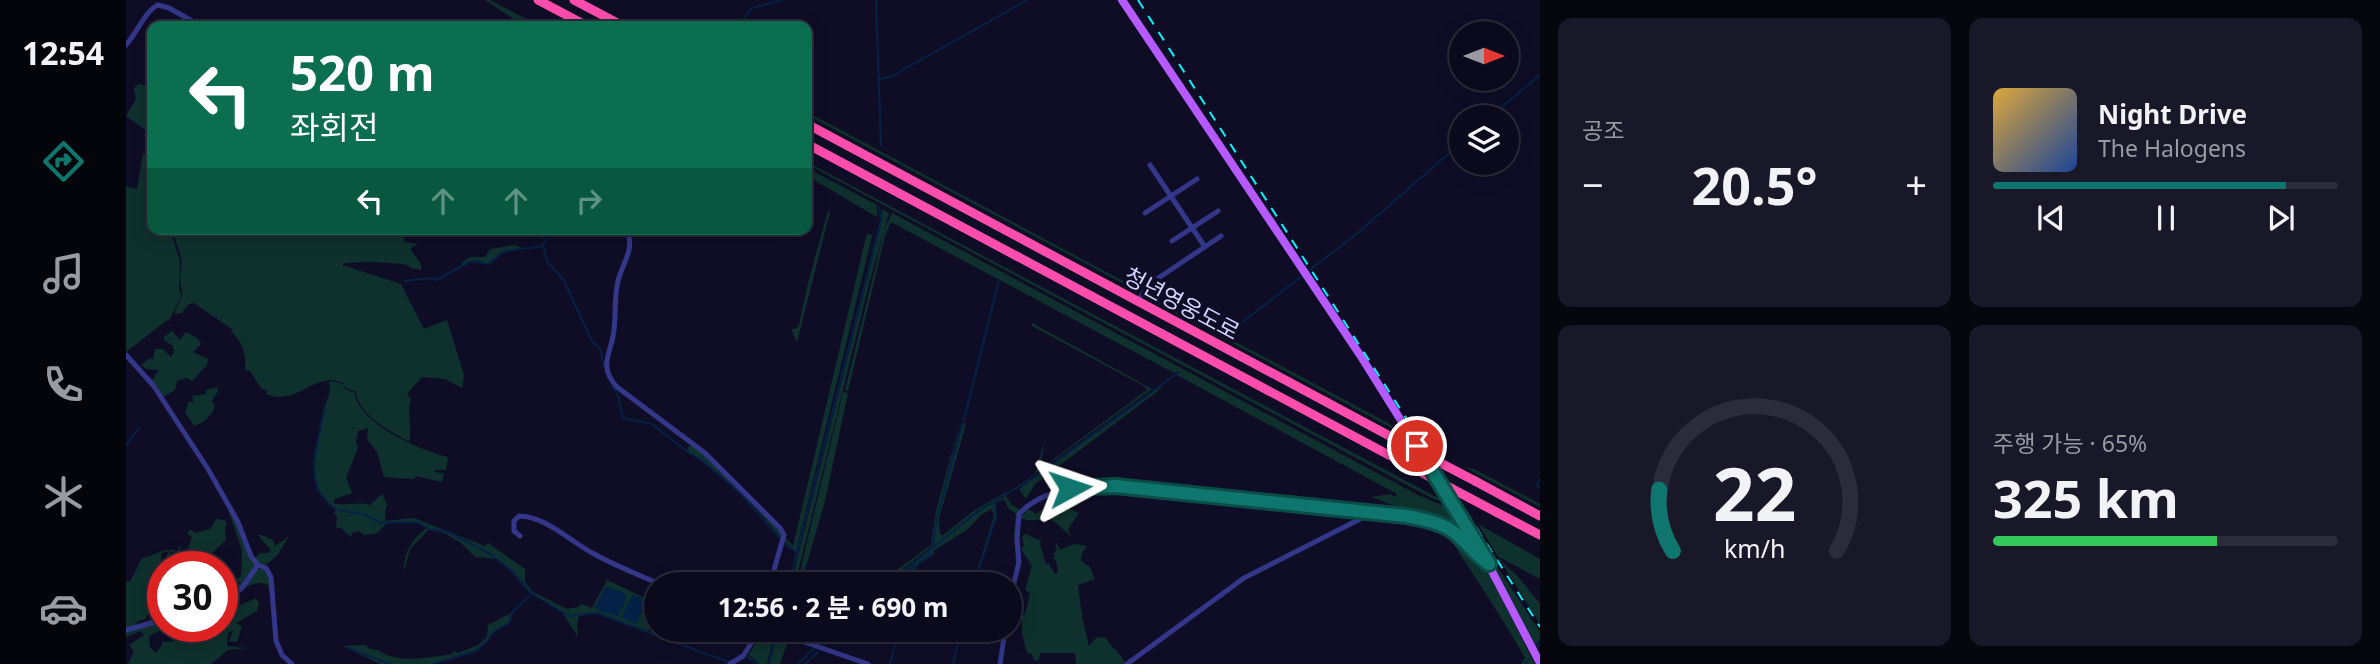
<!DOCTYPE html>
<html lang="ko">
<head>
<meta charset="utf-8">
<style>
  body { margin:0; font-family:"Noto Sans","Noto Sans KR",sans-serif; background:#191829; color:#f1f3f6; height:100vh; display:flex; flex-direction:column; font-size:26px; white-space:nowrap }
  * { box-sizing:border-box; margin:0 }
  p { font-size:23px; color:#9a9aa3 }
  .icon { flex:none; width:38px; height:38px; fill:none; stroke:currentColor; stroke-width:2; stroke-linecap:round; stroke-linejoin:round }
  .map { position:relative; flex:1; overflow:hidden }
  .details { display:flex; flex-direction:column; gap:18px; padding:18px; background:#06060f; width:840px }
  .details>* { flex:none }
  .guide { position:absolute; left:21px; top:21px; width:665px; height:214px; border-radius:14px; box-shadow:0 4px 18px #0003,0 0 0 2px #2b2b3b; background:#0b6e4f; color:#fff; overflow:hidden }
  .needle { width:46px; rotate:90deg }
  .tools { position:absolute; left:1323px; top:21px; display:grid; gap:14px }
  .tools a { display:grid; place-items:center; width:70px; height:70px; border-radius:50%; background:#0b0a1c; box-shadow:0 4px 18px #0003,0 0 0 2px #2b2b3b; font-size:35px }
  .speed { position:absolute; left:21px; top:551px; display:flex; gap:14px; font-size:35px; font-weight:700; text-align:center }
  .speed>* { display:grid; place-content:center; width:91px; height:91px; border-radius:50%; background:#0b0a1c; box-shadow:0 4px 18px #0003,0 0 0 2px #2b2b3b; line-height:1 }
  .speed .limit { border:10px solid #d22; background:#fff; color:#111 }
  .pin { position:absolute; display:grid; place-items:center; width:60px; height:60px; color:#fff; margin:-30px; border:4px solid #fff; border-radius:50%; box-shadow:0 2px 7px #0007 }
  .me { position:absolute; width:77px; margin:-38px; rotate:85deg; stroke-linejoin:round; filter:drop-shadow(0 0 5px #0008) }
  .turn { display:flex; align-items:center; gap:24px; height:147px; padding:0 28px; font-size:32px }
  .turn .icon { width:91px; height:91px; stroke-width:2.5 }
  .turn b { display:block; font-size:49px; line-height:60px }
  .lanes { display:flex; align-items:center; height:66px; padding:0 28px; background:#0003; justify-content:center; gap:35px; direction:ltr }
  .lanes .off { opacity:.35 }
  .big { font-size:52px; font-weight:700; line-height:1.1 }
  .details .card { flex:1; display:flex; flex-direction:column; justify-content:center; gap:10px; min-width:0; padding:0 24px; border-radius:14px; background:#191829 }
  .details .dial { align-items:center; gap:0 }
  .dial svg { height:182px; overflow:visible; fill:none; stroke:#2b2b3b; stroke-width:7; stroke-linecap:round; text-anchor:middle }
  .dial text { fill:#f1f3f6; stroke:none }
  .song { display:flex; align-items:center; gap:21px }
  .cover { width:84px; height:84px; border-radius:10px; background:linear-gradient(135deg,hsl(40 70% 55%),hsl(220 70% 35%)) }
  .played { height:7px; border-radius:4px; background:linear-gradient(90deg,#0f766e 85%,#2b2b3b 85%) }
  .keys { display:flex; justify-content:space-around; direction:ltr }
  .heat { display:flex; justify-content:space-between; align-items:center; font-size:38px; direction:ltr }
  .charge { height:10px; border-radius:5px; background:linear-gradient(90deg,#34c759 65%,#2b2b3b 0) }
  .details .tiles { flex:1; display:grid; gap:18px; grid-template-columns:repeat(2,1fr) }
  .trip { position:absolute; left:518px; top:572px; width:378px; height:70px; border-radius:35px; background:#0b0a1c; box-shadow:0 4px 18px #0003,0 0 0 2px #2b2b3b; font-weight:700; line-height:70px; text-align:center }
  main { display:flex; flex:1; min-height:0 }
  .menu { display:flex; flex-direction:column; width:126px; justify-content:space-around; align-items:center; background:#04040b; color:#9a9aa3 }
  .menu .icon { width:49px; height:49px }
  .menu .on { color:#0f766e }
  .menu b { font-size:32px; color:#f1f3f6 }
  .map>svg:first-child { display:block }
  .green { fill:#0f312d; fill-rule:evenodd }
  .water { fill:#052147 }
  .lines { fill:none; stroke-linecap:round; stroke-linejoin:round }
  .stream { stroke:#052147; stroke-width:2 }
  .minor { stroke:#333689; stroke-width:5 }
  .primary { stroke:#b659ff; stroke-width:8 }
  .motorway { stroke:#ff4dae; stroke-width:9 }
  .rail { stroke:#00f4fd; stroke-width:2; stroke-dasharray:10 9; stroke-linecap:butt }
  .motorway-bridge { stroke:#ff4dae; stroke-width:9 }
  .route-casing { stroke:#0a4d48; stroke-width:18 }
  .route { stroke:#0f766e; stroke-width:12 }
  .labels { text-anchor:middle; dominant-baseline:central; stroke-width:7; stroke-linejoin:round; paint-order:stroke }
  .street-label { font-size:23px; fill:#d4d2ff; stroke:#0f0d26 }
</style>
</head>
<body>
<main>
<nav class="menu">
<b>12:54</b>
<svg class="icon on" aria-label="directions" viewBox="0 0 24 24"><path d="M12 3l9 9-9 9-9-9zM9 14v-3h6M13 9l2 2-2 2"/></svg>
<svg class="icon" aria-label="music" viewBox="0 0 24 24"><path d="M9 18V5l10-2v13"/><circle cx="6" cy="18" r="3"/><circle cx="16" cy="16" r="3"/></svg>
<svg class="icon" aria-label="phone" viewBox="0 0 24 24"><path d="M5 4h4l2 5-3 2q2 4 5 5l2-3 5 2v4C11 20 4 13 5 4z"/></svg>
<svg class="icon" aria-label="climate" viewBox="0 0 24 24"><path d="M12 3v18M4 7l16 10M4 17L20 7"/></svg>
<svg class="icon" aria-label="car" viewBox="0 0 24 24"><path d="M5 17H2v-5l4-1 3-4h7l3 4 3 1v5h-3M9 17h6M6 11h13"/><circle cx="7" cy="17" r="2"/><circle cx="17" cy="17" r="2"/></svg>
</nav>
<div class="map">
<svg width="1414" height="664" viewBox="0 0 1414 664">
  <rect width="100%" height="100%" fill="#0f0d26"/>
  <!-- green -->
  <path class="green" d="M359,0h5l50,26h-16z
    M13,84l9,2 4,6v43l-26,-19 10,-17 -2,-11z
    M681,112l333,178 -3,1 -330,-176z
    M17,153c15,12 9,57 9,76h18l10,32 -1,28 2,7 -12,25 -2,-1 -41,32v-166l11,3z
    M681,162l635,338h-6l-20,-10 -609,-326z
    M681,168l70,37v11l-81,335 -13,-11 2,-3 8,9 74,-313 5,2 5,-18 -70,-41z
    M756,209l7,4 -20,71 -74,300h-4l91,-364z
    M702,211l2,1 -33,130 -6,-13h4l4,-4 9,-42z
    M766,213l526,282 36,15 24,43 -26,-24 -44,-15v-3l-36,-14 18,-3 5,3 2,-3 -220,-119 1,-4 -4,2 -283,-151 -6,14 -37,155 -3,-1 40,-162z
    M46,229h230l2,13 14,2 -6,3 -1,3 10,14v6l-11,-2 -2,-3c-20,-3 -42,-4 -63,-2l-3,2 59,19 23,45 23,-9 17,55 -2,13 -17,-9 -23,-2 -15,17 4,5c-5,16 2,29 -2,43 -18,-11 -50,-26 -53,-50l-10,-4 -3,-5c-4,-1 -7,-3 -11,-3 -24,0 -38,25 -66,14l2,-3 -7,-3 -11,-17 -5,-1c1,-14 -1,-28 -14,-38l2,-2 -39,-27 -5,1 -7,9 -8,1 8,-19 -2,-19 2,-16z
    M389,245l7,3 -21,5 -13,11 -12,-4 -14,5v-3l9,-5h14l5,-8z
    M1020,294l244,130 5,6 -249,-133z
    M906,323l120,66 -145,105 28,-21 10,-32 -5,28 107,-79 -3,-4 -112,-60z
    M46,331l8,9 6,-8 12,7 3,5 -8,8 15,7 -1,6 -15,16 -5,-3 -10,3 -2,9 -13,8 -11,-16 8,-12 -13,-1 -5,-4 9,-7 3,1 2,-10h8l8,8 3,-5 -1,-6 -9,-6v-3z
    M206,381l11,3 2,5 10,4c3,31 67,58 93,64l-2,13h-11v2l9,2 -2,8 -26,-6 -2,3 -30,-2 -7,-25 -10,-13 1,-11 -10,3 -2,10 2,7 -12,29 6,16 -17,6 -2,4c12,4 24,-2 37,2l12,-11 6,12h-2l-1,15 29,-3 71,28 3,-3 37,26v13l8,10 34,17 11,-2 3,-3 11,4 15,-28 49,23v11l-8,18 -51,-19 -18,3 -2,9 1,12 -16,-25 -31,-19 -10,-13 -23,-21 -23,-2 -14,-14 -15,-9 -17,-5 -19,20 -6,23c0,-20 7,-32 23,-44l-10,-6 -30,1 -10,10 -13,2 -5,-4 -7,2 -1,4 -10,-9h-5l1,-11 -3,-4 2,-4c-35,-23 -17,-69 -11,-102 2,-8 7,-16 4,-25zM480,587l17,6 4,4 -9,19 -19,-16z
    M1038,384l-6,7 -123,93 -9,15 -7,-10z
    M91,387l1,4 -6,10 3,5c-3,11 -11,16 -21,20l-9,-14 4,-11 5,2 -2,-7 14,-2v-4z
    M717,392l5,1 -23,108 -24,83h-4z
    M834,423l-25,104 28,-104 3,1 -27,95 1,15 3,1 32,-25 31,-18 -1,2 -27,16 -37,30 43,-32 22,-12 5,8 9,6 -2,53 -2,1 -2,-29 2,-21 -8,-6 -4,-9 -9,4 1,14 -23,67 21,-68 -2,-7 -11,6 -13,14 -35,22 1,3 -17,12 -4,18h-4l2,-11 -4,-1 8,-5 -3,15 4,-17 13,-10 -41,29 41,-33 2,3 -2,-3 7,-6 -2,-1 1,-12 -3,14 -48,38 3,-7 44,-32 5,-34z
    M565,444l13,10 78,78 -1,7c-25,-34 -58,-66 -95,-88z
    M1338,467l10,2 66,35v3z
    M99,501l32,64 -11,18 -24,16v-6h9l10,-11 -19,3v-6l7,1 12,-3 1,-27z
    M935,504l18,9 -11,16 3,7c-8,-5 -12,-14 -22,-16 -10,-2 -18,3 -29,-2l8,-9 8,5 4,-3z
    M90,519l8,1 3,3 -2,5 1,12 -15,14 1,7 -7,3 -4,-4 2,-2 -3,-4 -11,1 -1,-6 4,-12 -5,-3 3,-5 5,4 15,-4z
    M1352,524l62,35v20l-41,-22c8,12 13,13 21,22 7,8 12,16 20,24v21z
    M1318,529l8,4 32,32 51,99h-14l4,-6c-25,-45 -54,-86 -81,-129z
    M133,534l14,6 2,6 14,-10 -12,20 -13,10 -10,-7 6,-6h9l2,-3 -11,-12z
    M900,534l15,7 -1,4 6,19h3l6,10 3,-2 -2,-12 -4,-1 3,-2 -1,-4 3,-3 -2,-6 2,-1 3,7 14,-6 13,2 -6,9v6l9,6 5,12 -17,6 4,31 7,30 7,-8 9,-1c5,10 18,17 20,27h-49l-1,-11h-35l-1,7h-5l-2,-6 -5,-1 -5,-20v-17l3,-2 5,-20 -5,-5 7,-23 -11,-17 3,-3 -2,-10z
    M55,544l-2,9 -5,-2 -4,2 1,5 -5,-2 4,-6 -9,4v12h5l-3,1v41l-12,1 -6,10 -9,3 1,2 26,-8v4l-37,9v-48l4,1 12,-24c12,-1 21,-12 35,-7z
    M1356,544l58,88v6l-6,10z
    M138,568l5,10 3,26 -4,-19c-19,-9 -32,14 -46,24v-8l14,-6 21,-25z
    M130,598l3,6 -2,7 -21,12 6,4 -5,15 -8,-1 4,-11 -5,3 -1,13 20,2 -19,2 -17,14h-83l6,-13 -5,-6 15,-10 -3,-4 -15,6v-6l37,-9v4l19,1 -6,4 -9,-4 -18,9 1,11 5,6 7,-7v-4l15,-1 22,-14 23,-1v-9l14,-5 2,-6z
    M385,613l-2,9 -16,10 -5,8 -13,10 -44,14h-39l-45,-17 40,17h-7l-37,-18 22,-1 5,4 8,1c19,14 49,8 74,4l1,-3 5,2 20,-8 9,-8 1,-12z
    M663,638l-9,26h-10l6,-25z
    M647,639l-6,25h-8l-11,-10 9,-11z"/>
  <!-- water -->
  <path class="water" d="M480,587l17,6 4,4 -9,19 -20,-6 -3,-3z
    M509,595l12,7 -11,22 -15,-7 11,-21z"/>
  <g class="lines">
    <!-- stream -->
    <path class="stream" d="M750,0l5,146
      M618,18l8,-10 30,-8
      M754,79l12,-3 135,-76
      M1364,117l50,-42
      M411,229l8,11 -2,6
      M1181,272l47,-36 107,-93
      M278,281l28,-3 4,2 35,-19 17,3c6,-3 9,-8 14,-11 13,-5 27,-4 41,-7l5,17 15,16 29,62 9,9 3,16
      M1106,330l70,-54
      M486,386l6,10 5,22 29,6 34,27 17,10 38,33 39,44
      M199,406l-11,54 1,18 3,12 12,15 7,5 27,4 17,9 36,-1 12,7 20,3 41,22 21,16 20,23 38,23 28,-3 131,49 4,-2
      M838,420l35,-140
      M0,445l13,-17
      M1414,478l-3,8 3,2
      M658,543l12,9
      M807,546l4,-27 25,-95
      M663,584l92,-364 -2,-13
      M761,584l97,-77 49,-29 146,-106
      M766,584l39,-30 -2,-3
      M785,584l4,-18
      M848,584l22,-67 -1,-16
      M692,644l16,-14
      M697,645l18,-15
      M223,648l40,16
      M1411,648l3,-9
      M621,656l9,8
      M307,664l43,-13 12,-11 5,-8 16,-9 3,-10 18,-18
      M643,664l8,-34
      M672,664l16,-16
      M679,664l14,-13
      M764,664l9,-34
      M827,664l8,-34
      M1399,664l4,-5"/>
    <!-- minor -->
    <path class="minor" d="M0,45c10,-11 20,-35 32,-40l11,3 32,18
      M1024,165l55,82
      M1019,213l52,-34
      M501,229c8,22 -4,32 -9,52 -4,17 -2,32 -4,49 -2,22 -17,36 3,57l88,66 75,75 4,7 -14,49
      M1046,241l46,-30
      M1012,301l10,-16 73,-49
      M0,355l27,30 55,84 30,53 13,34 7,9 8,3 5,9 5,64 6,14 10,9
      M394,536l-6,-5v-10l5,-5c27,0 53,27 77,39 20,11 43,20 64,29
      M884,599l9,-37 -2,-23 2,-25c23,-25 65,-30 96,-28l291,30 48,16 18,20 14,11
      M96,600l19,-11 17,-24
      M0,630l37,-10
      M627,642l19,-5 21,1 75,26
      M604,664l13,-8 17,-26
      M874,664l5,-34
      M1001,664l117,-86 116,-59 15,-5"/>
    <!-- primary -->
    <path class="primary" d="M996,0l238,355 114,182 66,126"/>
    <!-- motorway -->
    <path class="motorway" d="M412,0l49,26
      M448,0l49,26
      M681,124l605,324
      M681,144l623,333
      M1349,481l65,35
      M1370,512l44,23"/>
    <!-- rail -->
    <path class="rail" d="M1012,0l402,627"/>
    <!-- motorway-bridge -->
    <path class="motorway-bridge" d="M1286,448l63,33
      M1304,477l66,35"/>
  </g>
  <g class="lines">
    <!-- route casing -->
    <g class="route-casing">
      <path id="route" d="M944,488l45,-2 291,30c16,3 37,7 49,17 12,10 21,22 34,31l-72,-118"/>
    </g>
    <!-- route -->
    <use href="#route" class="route"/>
  </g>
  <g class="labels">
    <!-- street labels -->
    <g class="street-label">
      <text transform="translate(1056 303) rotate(28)">청년영웅도로</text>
    </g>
  </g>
</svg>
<div class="tools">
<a><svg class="needle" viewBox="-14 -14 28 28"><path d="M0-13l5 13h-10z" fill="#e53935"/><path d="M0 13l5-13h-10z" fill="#9a9aa3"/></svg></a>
<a><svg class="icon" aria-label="layers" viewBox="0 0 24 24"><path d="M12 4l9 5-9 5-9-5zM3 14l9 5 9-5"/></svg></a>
</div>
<div class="speed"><div class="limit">30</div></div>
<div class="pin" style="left:1291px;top:446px;background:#d93025"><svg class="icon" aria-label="arrive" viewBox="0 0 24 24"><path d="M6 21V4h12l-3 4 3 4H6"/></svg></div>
<svg class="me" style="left:944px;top:488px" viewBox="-20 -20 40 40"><path d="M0-17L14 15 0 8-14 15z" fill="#0f766e" stroke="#fff" stroke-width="4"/></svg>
<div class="trip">12:56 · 2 분 · 690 m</div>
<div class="guide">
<div class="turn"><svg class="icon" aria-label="left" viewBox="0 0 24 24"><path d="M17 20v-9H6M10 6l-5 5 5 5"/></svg><div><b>520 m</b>좌회전</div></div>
<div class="lanes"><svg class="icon" aria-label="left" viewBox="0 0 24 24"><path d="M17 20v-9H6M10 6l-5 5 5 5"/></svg><svg class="icon off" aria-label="ahead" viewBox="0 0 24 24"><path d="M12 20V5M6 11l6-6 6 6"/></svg><svg class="icon off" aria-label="ahead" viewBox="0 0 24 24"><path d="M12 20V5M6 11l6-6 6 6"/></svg><svg class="icon off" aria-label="right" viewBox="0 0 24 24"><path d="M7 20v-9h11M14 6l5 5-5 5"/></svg></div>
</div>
</div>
<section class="details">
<div class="tiles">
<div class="card"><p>공조</p>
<div class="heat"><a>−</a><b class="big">20.5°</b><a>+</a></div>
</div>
<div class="card">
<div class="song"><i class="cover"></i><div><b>Night Drive</b><p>The Halogens</p></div></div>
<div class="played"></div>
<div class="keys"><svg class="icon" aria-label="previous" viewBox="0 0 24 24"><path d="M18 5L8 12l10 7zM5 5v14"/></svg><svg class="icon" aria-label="pause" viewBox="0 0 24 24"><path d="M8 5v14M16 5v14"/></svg><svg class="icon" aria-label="next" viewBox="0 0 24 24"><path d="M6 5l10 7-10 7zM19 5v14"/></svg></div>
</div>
<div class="card dial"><svg viewBox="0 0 100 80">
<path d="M14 69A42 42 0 1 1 86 69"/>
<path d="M14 69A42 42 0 0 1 8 42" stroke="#0f766e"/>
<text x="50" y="56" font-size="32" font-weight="700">22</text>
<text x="50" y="72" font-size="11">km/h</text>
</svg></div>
<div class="card"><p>주행 가능 · 65%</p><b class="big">325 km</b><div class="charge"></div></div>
</div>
</section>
</main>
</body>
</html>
